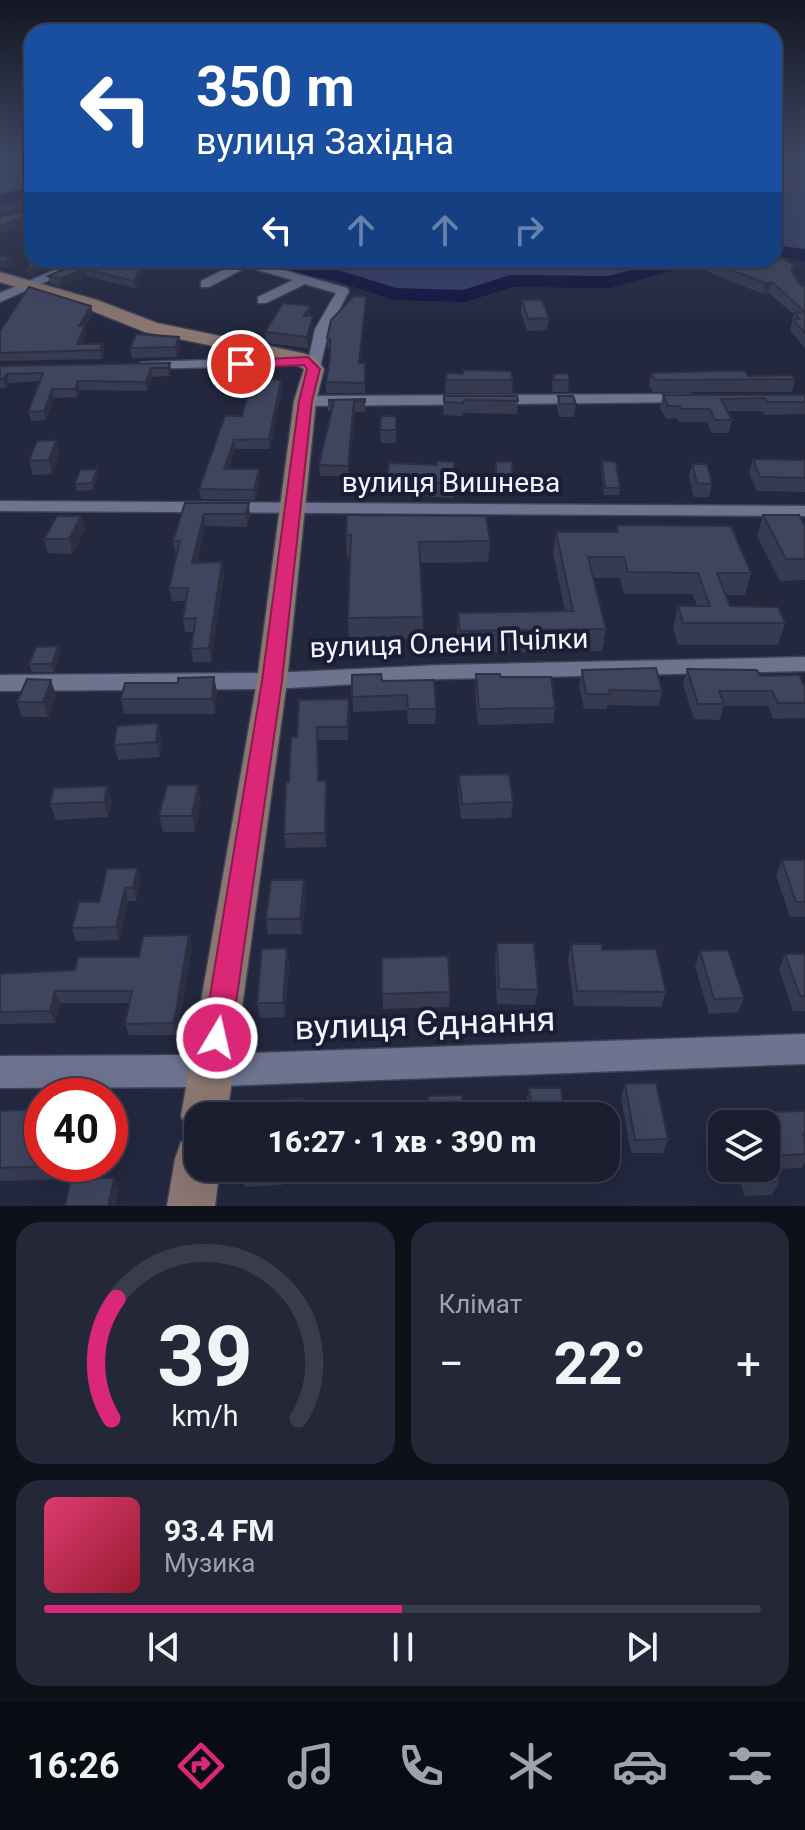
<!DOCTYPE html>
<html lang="uk">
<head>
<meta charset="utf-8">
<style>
  body { margin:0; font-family:Roboto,sans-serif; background:#232737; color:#f1f3f6; height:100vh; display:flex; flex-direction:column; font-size:30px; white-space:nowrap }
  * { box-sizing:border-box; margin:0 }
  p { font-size:26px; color:#9fa2aa }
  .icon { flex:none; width:44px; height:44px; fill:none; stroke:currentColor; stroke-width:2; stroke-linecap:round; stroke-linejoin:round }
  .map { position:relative; height:1206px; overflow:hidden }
  .drawer { display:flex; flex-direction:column; gap:16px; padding:16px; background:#0e101a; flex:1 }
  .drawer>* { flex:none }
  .banner { position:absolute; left:24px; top:24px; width:758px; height:244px; border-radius:24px; box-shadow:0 8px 32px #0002,0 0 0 2px #383c4b; background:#1a4fa0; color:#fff; overflow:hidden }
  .buttons { position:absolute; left:708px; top:1110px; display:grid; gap:16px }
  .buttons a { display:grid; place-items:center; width:72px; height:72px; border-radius:16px; background:#1a1e2f; box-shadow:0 8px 32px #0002,0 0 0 2px #383c4b; font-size:40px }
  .speed { position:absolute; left:24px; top:1078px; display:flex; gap:16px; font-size:40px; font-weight:700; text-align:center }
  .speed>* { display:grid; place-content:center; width:104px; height:104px; border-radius:50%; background:#1a1e2f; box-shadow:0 8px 32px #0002,0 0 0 2px #383c4b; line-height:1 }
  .speed .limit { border:12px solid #d22; background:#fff; color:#111 }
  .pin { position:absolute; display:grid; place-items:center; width:68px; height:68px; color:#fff; margin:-34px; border:4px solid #fff; border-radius:50%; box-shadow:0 2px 8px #0007 }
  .me { position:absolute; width:88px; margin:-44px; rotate:9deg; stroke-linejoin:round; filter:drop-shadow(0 0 6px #0008) }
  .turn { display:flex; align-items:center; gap:28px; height:168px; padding:0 40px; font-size:36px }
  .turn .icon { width:104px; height:104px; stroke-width:2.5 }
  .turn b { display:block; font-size:56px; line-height:68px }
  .lanes { display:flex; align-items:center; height:76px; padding:0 40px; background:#0003; justify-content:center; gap:40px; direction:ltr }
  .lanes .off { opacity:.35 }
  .big { font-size:60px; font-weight:800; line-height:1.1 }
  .drawer .tile { flex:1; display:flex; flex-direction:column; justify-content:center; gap:12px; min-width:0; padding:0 28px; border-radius:24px; background:#232737 }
  .drawer .dial { align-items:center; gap:0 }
  .dial svg { height:208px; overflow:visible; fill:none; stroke:#383c4b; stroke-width:7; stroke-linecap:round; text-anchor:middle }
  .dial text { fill:#f1f3f6; stroke:none }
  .song { display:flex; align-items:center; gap:24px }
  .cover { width:96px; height:96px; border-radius:12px; background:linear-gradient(135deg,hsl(340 70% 55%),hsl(350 70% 35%)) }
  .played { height:8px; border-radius:4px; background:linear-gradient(90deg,#db2777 50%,#383c4b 50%) }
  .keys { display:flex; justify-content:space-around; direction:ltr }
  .heat { display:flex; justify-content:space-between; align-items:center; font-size:44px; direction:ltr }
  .drawer .tiles { flex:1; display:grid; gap:16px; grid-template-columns:1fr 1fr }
  .tile:last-child { grid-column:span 2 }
  .trip { position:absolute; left:184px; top:1102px; width:436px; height:80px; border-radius:24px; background:#1a1e2f; box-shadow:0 8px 32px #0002,0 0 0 2px #383c4b; font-weight:800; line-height:80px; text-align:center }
  .menu { display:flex; height:128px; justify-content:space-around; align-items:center; background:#0a0c13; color:#9fa2aa }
  .menu .icon { width:56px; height:56px }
  .menu .selected { color:#db2777 }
  .menu b { font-size:36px; color:#f1f3f6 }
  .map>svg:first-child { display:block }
  .green { fill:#373f6b }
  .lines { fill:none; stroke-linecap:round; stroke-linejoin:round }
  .river { fill:#111340; fill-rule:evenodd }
  .street-casing { stroke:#3f4255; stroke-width:3 }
  .secondary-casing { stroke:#3f4255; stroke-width:3 }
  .street { fill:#6e7490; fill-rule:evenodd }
  .secondary { fill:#8b7771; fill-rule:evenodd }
  .wall { fill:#373b52 }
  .shaded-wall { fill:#2d3042 }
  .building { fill:#40455f; stroke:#2d3042; stroke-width:2 }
  .route { fill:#db2777; stroke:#8e194d; stroke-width:2 }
  .labels { text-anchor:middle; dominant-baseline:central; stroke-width:8; stroke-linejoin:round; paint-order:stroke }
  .street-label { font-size:28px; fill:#f2f4fe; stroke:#1a1e34 }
  .near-street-label { font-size:34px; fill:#f2f4fe; stroke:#1a1e34 }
</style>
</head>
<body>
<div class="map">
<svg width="805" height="1206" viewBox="0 0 805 1206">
  <rect width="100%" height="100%" fill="#23283f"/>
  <!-- green -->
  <path class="green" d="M0,157h32v33l-32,5z
    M774,157h31v94l-31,-3z
    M286,260h385l-56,18 -110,1 -41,13 -66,-1 -60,-19 -42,-5z"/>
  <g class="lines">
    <!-- river -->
    <path class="river" d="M32,187v10l-32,7v-10z
      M774,245l31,4v12l-31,-6z
      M268,260h23l7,4 34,4 64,20 67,2 47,-15 99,1 56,-16h23l-11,9 -67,19 -98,-1 -47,15 -71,-2 -65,-21 -43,-6z"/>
    <!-- street casing -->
    <g class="street-casing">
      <path id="street" d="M79,260h16l-95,42v-9z
        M229,260h19l99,28 2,3 -20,38 -10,43h-10l-1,-7 -169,4v-6l5,-1 165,-5 6,-28 21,-36 -31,-9 -39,19h-8v-6l35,-17 -46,-13 -38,20h-8v-6l34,-17z
        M689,394l5,2v6l-389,4 -8,-5 8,-5z
        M0,501l805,5v10l-805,-5z
        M805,657v14l-364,8 -169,10 -272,2v-16l272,-2 169,-8z
        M805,1034v30l-611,23 -194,1v-32l194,-1z"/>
    </g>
    <!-- secondary casing -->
    <g class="secondary-casing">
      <path id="secondary" d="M0,272l97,28 60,23 145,30 13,4 9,12 -8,32 -29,280 -60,435h-29v52h22l-5,38h-48l8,-47 6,-17 16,-6 -9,-4 -7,-16 76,-435 37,-280 10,-32 -13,-7 -146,-30 -60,-24 -85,-26z"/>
    </g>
    <!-- street -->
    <use href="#street" class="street"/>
    <!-- secondary -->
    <use href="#secondary" class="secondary"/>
  </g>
  <!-- wall -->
  <path class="wall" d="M774,157h31v9l-31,-1z
    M32,210v14l-6,-1 -26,10v-16z
    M85,260h63l-13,28 -49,-12 -25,11 -11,-4 -2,-7z
    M774,260l20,5 -2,7 9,14 4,1v61l-15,-17 3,-17 -24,-21 -6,1 -55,-22 2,-10z
    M522,300l27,18 -2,12 -20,1 -6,-19z
    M310,306v10l3,10 -5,22 -42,-5 -1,-11z
    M366,307l-6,56h5v30h-39v-11l4,-24v-10h-2l-1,-10z
    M93,314l-8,13 2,7 -5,10 23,8 -3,7 -102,2v-30z
    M179,337l2,9 -4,11 -45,1 -2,-10z
    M170,363l1,8 -2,5 -16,1 -6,14 -67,-1 -3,7 -23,1 -8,22 -15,1 -3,-9 11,-31 -30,2 -3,5h-6v-22z
    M446,373l67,7 -1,13h-67z
    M651,373l97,3 47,3 -3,13h-139l-4,-7z
    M553,374l16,6 -1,12h-15l-1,-5z
    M271,377l-1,2 11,1 1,9 -12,60h-35l-6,20h30l1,10 -5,21 -54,-1 -2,-10 43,-73z
    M663,395h142v19l-40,1 -3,-4h-34l4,9 -3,13h-17l-5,-11h-28l-2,-4 -11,1 -6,-11z
    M444,396l74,5 -1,13 -54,-1v3l-20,-1z
    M558,396l18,8 -2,13h-15l-2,-9z
    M365,399v13h-10l-7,64h-28l-1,-11 13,-54h-4v-11z
    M396,416v27h-15l-1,-13z
    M60,454l-8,20 -19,1 -4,-14z
    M753,459l52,1v32l-48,-1 -8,-18z
    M602,461l18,27 -1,7h-15l-3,-27z
    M454,462v36l-67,-4v-14z
    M496,462l17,17 -1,14 -17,-1z
    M692,464l20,20 -3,13h-15l-5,-20z
    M98,476l-5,14 -16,1 -2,-7z
    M185,503l65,13 -3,11 -42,-1 -8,37 25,-1 2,13 -13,87h-18l-2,-13 3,-17h-9l-2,-13 3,-18h-14l-3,-13 8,-34h-1l-3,-13z
    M763,515l42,11v54l-25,1 -23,-45z
    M81,516l4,14 -13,24 -24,-1 -4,-14z
    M616,525l135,48 -6,22h-19l4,11 55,17 -7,22h-100l-5,-17 5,-22h19l-4,-12h-69l-4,-16h-27l13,51 -4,22 -143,2 -2,-18 1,-22 107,-2 -12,-58 3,-21h59z
    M346,535l144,6 -2,21 -68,1 3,54v22l-74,1 -1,-22 2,-62 -3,1z
    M60,653l-6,19h-22l-3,-8z
    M687,669l73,7 45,11v31l-32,1 -5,-13h-45l-3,14 -26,-1 -11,-35z
    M582,670l80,21 -3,15 -52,-1v4h-23l-5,-24z
    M476,674l25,3 54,31 -2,15 -75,2 -3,-36z
    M352,675l30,6 54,28 -1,15h-27l-1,-14 -54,2z
    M214,677l3,15 -2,22h-91l-3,-15 57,-16z
    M56,695l-8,22h-26l-5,-15z
    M350,712l-2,28h-30l1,41 8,14 -1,52 -40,1 -2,-14 5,-52 8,-45z
    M162,739l-2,18 -42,3 -4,-15z
    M459,775l54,27 -2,16 -50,1 -3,-29z
    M107,786l5,15 -4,16 -52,3 -6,-16z
    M201,801l-6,31h-32l-4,-16z
    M782,860h23v57h-15l-14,-42z
    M137,868l4,13 -5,20h-8l-9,39 -43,1 -4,-13 27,-26z
    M304,880l2,15 -4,39h-34l-2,-15z
    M189,935l3,12 -15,88h-48l-4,-11 4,-21h-69l-5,20 -55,1v-50l75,-4 64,-13z
    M497,943l41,47 -3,15 -38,-1 -2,-46z
    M571,944l31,6 64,42 -5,15 -87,-1 -6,-47z
    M287,948l2,15 -4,54 -25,1 -3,-15z
    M700,951l44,47 -6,14 -29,2 -14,-48z
    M785,954h20v57h-12l-14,-42z
    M382,958l68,34 -1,15 -66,2z
    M625,1084l43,55 -5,14h-32l-10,-55z
    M529,1088l35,28h-36l-2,-13z
    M0,1111l42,53h39l-3,14h36l5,13 -48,-12 -71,2z
    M805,1111v51l-3,6 -27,1 4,13 -7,13 -28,1 -7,-28h29v-44h-5l6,-12z
    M283,1168l-1,17 -37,2 -3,-13z"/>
  <!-- shaded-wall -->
  <path class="shaded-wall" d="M13,202l1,7 -14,4v-7z
    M24,216l2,7 -26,10v-7z
    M13,260l2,7 -15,2v-7z
    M51,260h20l-43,17 -2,-7z
    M144,260h4l-13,28 -1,-7z
    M85,269l1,7 -25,11 -1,-8z
    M772,282l-3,11 -6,1 2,-11z
    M366,297v10l-7,66v-10z
    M91,306l2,8 -8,13 2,7 -8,18 -2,-8 2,-18z
    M310,306v10h-6z
    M313,316v10l-5,22 -1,-11z
    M179,337l2,9 -4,11 -2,-10z
    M103,344l2,8 -3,7 -2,-9z
    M170,363l1,8 -2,5 -1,-8z
    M151,368l2,9 -6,14 -1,-9z
    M7,374l2,9 -3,5 -3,-9z
    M281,380l1,9 -12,60 -1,-10z
    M78,381l2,9 -3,7 -2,-8z
    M52,389l2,9 -8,22 -2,-9z
    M354,401l1,11 -7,64v-10z
    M56,440l4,14 -8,20 -3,-14z
    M234,440l1,9 -10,30 -1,-10z
    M97,469l1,7 -5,14 -1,-7z
    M259,469l1,10 -5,21 -1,-10z
    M249,503l1,13 -3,11 -1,-13z
    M204,514l1,12 -11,50 -2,-13z
    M81,516l4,14 -13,24 -3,-15z
    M222,562l2,13 -13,87 -2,-14z
    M58,646l2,7 -6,19 -2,-8z
    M214,677l3,15 -2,22 -3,-15z
    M51,680l5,15 -8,22 -5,-15z
    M349,699l1,13 -2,28 -1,-13z
    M158,723l4,16 -2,18 -4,-15z
    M326,781l1,14 -1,52 -1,-14z
    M198,785l3,16 -6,31 -3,-16z
    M107,786l5,15 -4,16 -4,-15z
    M137,868l4,13 -5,20 -3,-13z
    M304,880l2,15 -4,39 -2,-15z
    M125,888l3,13 -9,39 -3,-13z
    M189,935l3,12 -15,88 -3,-12z
    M287,948l2,15 -4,54 -2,-14z
    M55,991l5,12 -5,20 -5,-12z
    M72,1164h9l-3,15 -7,-14z
    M280,1168h3l-1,17 -2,-14z
    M114,1178l5,13 -3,15h-8z"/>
  <!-- building -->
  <path class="building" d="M32,210v8l-8,-2 -24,10v-9z
    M0,256l13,4 -13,2z
    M783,259l11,6 -3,5 10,16 4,1v25l-33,-30 -7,1 -55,-21 6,-2h58z
    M33,260h18l-25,10z
    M85,260h59l-10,21 -49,-12 -25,10 -12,-3z
    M29,287l62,19 -12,20h6l-8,18h26l-3,6 -100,3v-22z
    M354,296l12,1 -7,66h6v20l-39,-1 4,-24v-19l-3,-1 4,-18z
    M522,300h20l7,18 -21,1z
    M283,303l27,3 -6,10h9l-6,21 -42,-5z
    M805,312v21l-12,-13 7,-1 -6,-6z
    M136,334l43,3 -4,10 -45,1z
    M170,363l-2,5h-17l-5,14 -68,-1 -3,8h-23l-8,22 -16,1 15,-39 -36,1 -4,5h-3v-13z
    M255,368h15l-3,11 14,1 -12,59 -35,1 -10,29h35l-5,21 -55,-1 26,-73h17z
    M463,370l48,1 2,9h-67v-7l17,1z
    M715,371h30l3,5 44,-1 3,4 -140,1 -4,-7z
    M553,374h15l1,6h-15z
    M663,395h142v7h-37l-3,-4 -44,1 11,21h-17l-5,-11h-29l-1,-3h-12z
    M444,396h73l1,5 -54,-1 -1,3 -19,-1z
    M558,396h15l3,8h-16z
    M365,399v3l-11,-1 -6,65 -29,-1 15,-64 -6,-1z
    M381,416h15v14h-16z
    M56,440l-7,20 -20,1 8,-20z
    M753,459l52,1v18l-45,-1z
    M437,461l17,1v22l-67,-4 2,-17 48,2z
    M602,461l14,1 4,26h-15z
    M496,462h16l1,17h-17z
    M692,464h15l5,20 -15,-1z
    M97,469l-5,14 -17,1 5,-14z
    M185,503h64l-3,11h-42l-12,49 30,-1 -13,86 -18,1 5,-31 -13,1 5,-31h-19l11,-47h-7z
    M347,515l139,1 4,25 -71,1 4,75 -75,1 3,-83h-5z
    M763,515h36l6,11v33h-19z
    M57,516h24l-12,23h-25z
    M616,525l115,1 20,47h-34l13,33 48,1 7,16h-102l-5,-17h32l-12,-33 -70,-1 -4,-15h-36l18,72 -146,2 -2,-18 115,-2 -17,-79h62z
    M58,646l-6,18h-23l7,-17z
    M656,668l6,23 -53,-1 1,4h-24l-4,-24z
    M687,669l70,1 3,6 39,-1 6,12v16h-27l-6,-12h-53l5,13h-26z
    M381,674l1,7 52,-1 2,29h-28l-1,-14 -55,2v-22z
    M476,674h24l1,3h50l4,31 -76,1z
    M214,677l-2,22h-91l4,-16h53v-5z
    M27,679l24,1 -8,22h-26z
    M349,699l-2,28h-30l1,54h8l-1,52 -41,1 2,-52h3l2,-45h6l2,-37z
    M158,723l-2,19 -42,3 3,-19z
    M509,774l4,28 -51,2 -3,-29z
    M167,785h31l-6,31h-33z
    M107,786l-3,16 -54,2 4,-16z
    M782,860h23v42h-9z
    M137,868l-4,20h-8l-9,39 -44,1 7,-26h20l8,-33z
    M271,880h33l-4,39h-34z
    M189,935l-15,88 -49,1 7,-33h-77l-5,20 -50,1v-38l75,-4 3,-13h61l4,-21z
    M497,943h37l4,47 -39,-1z
    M571,944h31v6l54,-1 10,43 -89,-1z
    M287,948l-4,55h-26l5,-54z
    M728,950l16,48 -30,1 -14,-48z
    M785,954h20v42h-5z
    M448,956l2,36 -68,2v-36z
    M656,1083l12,56 -33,1 -10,-56z
    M529,1088h32l3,28h-32z
    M462,1095l2,21h-35l-1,-20z
    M303,1098l-1,18h-24l1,-16z
    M42,1109v55h30l-1,1 -71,3v-57z
    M805,1111v23h-2l2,5v15l-33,2 7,26 -29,1 -3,-15h19v-26h10l-9,-30z
    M242,1168h38v3l-38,3z
    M71,1178h43l-6,28h-43z"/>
  <!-- sky -->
  <linearGradient id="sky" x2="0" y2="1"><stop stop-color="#131623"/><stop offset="0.48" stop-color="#3f4863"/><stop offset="1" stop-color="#3f4863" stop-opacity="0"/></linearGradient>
  <rect width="805" height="326" fill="url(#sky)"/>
  <!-- route -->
  <path class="route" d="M308,357l12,12 -8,32 -30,280 -51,357 -4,10 -10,4 -10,-4 -4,-10 59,-357 37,-280 8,-32 -3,-4 -63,3 -6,-4 6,-4z"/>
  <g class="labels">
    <!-- street labels -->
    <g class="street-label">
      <text x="451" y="482">вулиця Вишнева</text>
      <text transform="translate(449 643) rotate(-2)">вулиця Олени Пчілки</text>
    </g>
    <!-- near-street labels -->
    <g class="near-street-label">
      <text transform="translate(425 1023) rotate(-2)">вулиця Єднання</text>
    </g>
  </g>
</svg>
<div class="buttons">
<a><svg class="icon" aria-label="layers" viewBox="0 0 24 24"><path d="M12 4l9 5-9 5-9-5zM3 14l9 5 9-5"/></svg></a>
</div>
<div class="speed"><div class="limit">40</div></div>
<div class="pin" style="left:241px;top:364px;background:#d93025"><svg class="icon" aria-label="arrive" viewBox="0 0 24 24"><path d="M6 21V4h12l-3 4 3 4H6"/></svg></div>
<svg class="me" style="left:217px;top:1038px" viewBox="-20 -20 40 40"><circle r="17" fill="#db2777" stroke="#fff" stroke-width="3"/><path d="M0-11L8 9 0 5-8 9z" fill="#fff"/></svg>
<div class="trip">16:27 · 1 хв · 390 m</div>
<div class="banner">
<div class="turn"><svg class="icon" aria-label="left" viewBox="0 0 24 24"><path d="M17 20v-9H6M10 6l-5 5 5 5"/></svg><div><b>350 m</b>вулиця Західна</div></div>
<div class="lanes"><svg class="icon" aria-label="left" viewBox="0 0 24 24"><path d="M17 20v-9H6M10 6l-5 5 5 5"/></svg><svg class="icon off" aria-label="ahead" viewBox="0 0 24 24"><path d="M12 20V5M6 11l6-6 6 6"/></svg><svg class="icon off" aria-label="ahead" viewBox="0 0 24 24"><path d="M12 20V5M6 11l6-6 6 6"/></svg><svg class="icon off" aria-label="right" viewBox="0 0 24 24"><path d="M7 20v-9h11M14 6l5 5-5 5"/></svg></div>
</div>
</div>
<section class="drawer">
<div class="tiles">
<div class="tile dial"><svg viewBox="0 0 100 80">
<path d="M14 69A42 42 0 1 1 86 69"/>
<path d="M14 69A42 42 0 0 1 16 23" stroke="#db2777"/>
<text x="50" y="56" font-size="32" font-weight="700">39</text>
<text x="50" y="72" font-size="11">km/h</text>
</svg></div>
<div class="tile"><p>Клімат</p>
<div class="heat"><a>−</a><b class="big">22°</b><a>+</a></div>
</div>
<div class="tile">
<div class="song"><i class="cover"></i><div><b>93.4 FM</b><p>Музика</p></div></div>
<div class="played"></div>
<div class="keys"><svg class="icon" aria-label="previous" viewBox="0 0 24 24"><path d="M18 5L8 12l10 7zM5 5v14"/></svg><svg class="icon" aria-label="pause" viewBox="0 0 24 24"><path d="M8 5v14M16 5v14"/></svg><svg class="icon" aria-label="next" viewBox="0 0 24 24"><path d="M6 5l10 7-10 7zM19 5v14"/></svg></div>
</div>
</div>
</section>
<nav class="menu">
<b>16:26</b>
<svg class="icon selected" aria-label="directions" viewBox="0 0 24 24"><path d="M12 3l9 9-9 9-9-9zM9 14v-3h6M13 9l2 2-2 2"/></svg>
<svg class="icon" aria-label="music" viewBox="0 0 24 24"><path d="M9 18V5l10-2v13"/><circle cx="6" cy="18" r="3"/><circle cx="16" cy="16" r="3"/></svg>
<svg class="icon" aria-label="phone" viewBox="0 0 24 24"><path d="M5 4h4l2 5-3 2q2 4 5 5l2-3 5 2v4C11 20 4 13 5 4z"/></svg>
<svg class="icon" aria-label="climate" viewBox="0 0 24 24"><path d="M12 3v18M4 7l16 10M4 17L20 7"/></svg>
<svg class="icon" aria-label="car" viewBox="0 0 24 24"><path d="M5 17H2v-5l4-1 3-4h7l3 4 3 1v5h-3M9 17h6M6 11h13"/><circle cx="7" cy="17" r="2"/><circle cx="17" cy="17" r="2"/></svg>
<svg class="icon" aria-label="filters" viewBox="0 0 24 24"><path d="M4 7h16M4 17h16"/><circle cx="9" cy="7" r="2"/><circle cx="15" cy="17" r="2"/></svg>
</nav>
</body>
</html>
